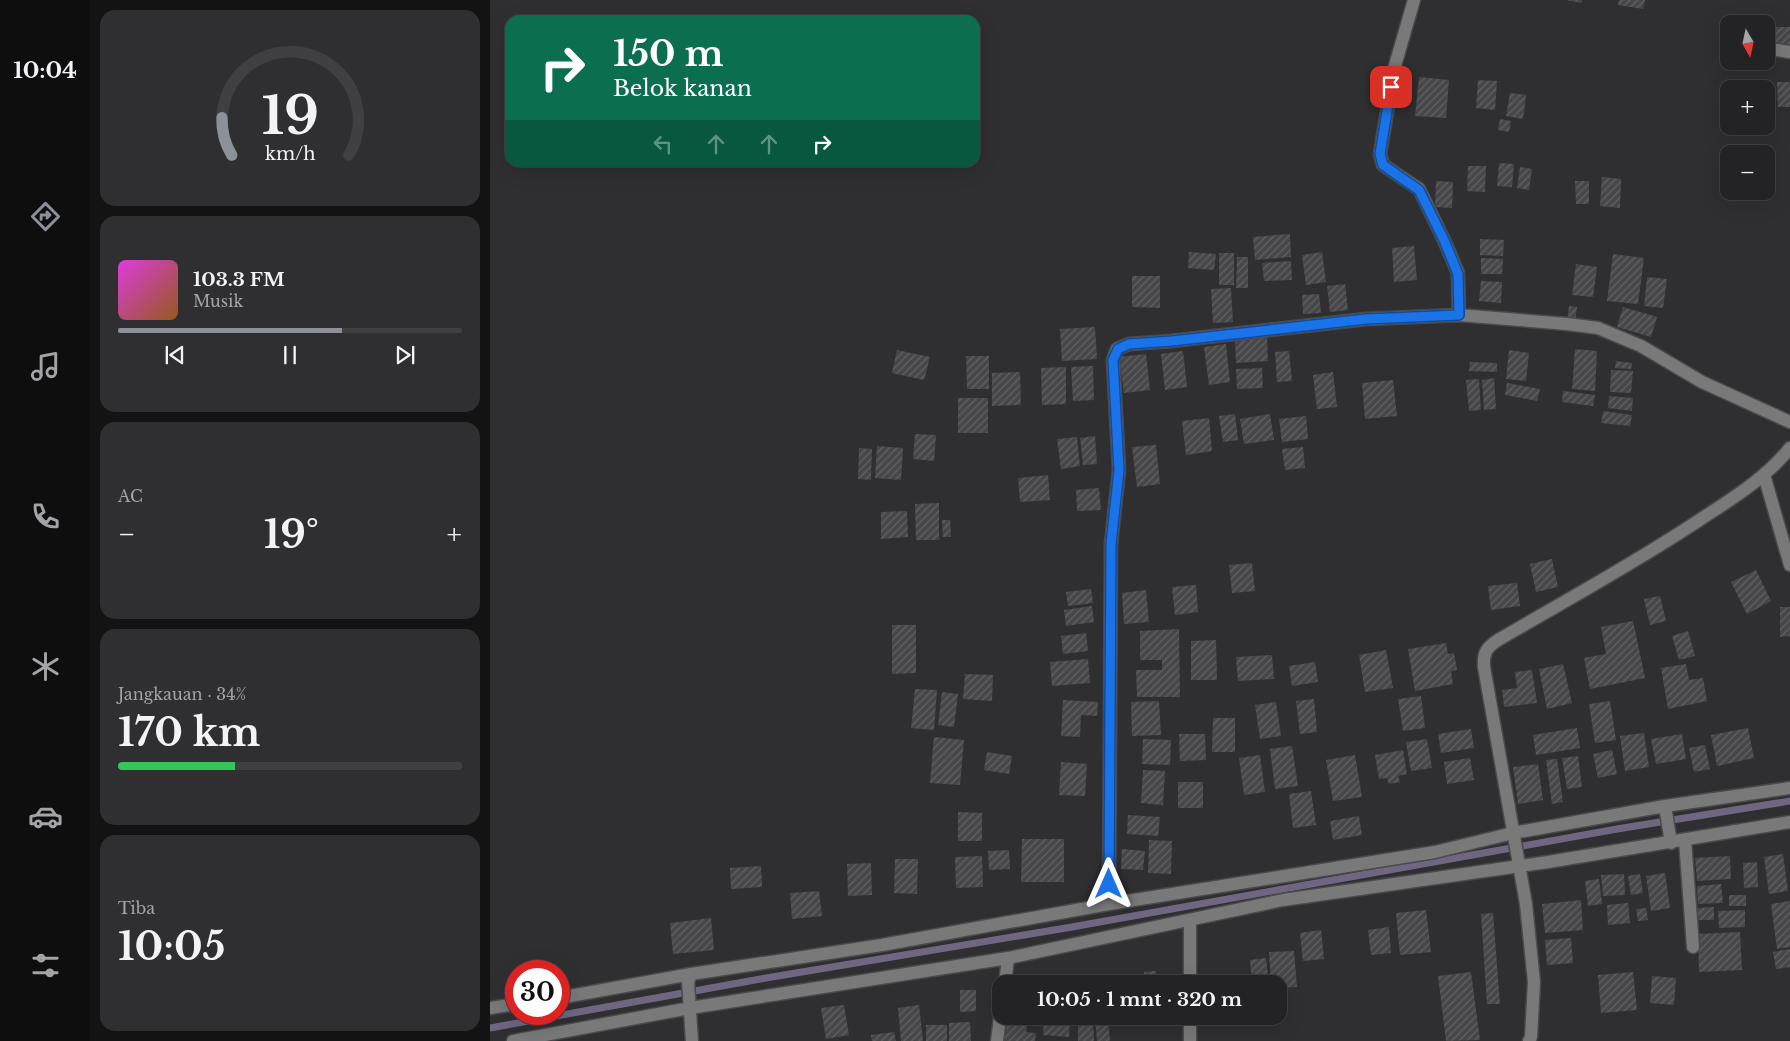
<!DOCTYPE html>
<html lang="id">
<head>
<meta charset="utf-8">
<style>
  body { margin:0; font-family:"Libre Baskerville",serif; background:#2f2f32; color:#f1f3f6; height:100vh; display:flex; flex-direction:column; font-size:19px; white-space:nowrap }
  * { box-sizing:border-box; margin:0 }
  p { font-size:16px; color:#a3a4a7 }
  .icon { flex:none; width:28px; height:28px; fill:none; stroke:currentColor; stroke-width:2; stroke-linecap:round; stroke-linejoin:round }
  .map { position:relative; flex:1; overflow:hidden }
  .details { display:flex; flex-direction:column; gap:10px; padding:10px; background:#131314; width:400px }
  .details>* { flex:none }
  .hud { position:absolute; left:15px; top:15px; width:475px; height:152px; border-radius:15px; box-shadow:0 5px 20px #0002,0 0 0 1px #403f42; background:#0b6e4f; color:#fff; overflow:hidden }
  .needle { width:32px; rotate:171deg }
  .buttons { position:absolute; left:1230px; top:15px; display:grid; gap:10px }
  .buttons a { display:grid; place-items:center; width:55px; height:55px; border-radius:10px; background:#232225; box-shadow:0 5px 20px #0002,0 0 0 1px #403f42; font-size:25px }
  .speed { position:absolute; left:15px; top:960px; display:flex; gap:10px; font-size:25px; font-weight:700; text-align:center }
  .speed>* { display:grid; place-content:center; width:65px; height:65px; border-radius:50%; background:#232225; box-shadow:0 5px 20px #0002,0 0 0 1px #403f42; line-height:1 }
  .speed .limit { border:8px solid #d22; background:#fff; color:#111 }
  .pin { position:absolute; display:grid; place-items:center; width:42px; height:42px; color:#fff; margin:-21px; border-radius:10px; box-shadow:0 2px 8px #0006 }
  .me { position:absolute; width:55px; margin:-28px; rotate:0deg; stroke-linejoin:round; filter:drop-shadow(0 0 4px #0008) }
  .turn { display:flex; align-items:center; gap:18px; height:105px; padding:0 25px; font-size:22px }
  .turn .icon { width:65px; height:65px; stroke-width:2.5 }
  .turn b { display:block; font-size:35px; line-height:42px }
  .lanes { display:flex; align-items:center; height:48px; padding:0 25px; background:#0003; justify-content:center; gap:25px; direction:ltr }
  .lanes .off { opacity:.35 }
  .big { font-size:38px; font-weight:700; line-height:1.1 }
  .details .widget { flex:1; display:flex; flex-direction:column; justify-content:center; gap:8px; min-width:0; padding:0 18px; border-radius:15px; background:#2f2f32 }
  .details .dial { align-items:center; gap:0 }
  .dial svg { height:130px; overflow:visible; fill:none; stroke:#403f42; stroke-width:7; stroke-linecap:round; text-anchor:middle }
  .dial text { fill:#f1f3f6; stroke:none }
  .song { display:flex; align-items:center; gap:15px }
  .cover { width:60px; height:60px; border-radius:8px; background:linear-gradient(135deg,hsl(300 70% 55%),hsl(30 70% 35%)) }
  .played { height:5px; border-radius:2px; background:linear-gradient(90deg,#8c9099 65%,#403f42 65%) }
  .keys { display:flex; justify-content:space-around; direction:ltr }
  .heat { display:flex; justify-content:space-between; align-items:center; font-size:28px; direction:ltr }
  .charge { height:8px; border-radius:4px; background:linear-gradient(90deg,#34c759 34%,#403f42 0) }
  .trip { position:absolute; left:502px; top:975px; width:295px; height:50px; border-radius:15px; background:#232225; box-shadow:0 5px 20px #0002,0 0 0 1px #403f42; font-weight:700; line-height:50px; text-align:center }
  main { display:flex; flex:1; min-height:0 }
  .menu { display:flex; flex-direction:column; width:90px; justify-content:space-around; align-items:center; background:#0e0e0f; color:#a3a4a7 }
  .menu .icon { width:35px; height:35px }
  .menu .current { color:#8c9099 }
  .menu b { font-size:22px; color:#f1f3f6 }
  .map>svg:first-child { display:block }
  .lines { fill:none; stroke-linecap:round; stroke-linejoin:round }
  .stream { stroke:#6f6782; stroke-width:7 }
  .building { fill:url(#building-hatch) }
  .minor-casing { stroke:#4a494b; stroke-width:15 }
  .minor { stroke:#79797a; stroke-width:12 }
  .route-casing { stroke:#114b97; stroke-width:12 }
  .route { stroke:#1a73e8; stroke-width:9 }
</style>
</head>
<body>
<main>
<nav class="menu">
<b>10:04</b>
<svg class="icon current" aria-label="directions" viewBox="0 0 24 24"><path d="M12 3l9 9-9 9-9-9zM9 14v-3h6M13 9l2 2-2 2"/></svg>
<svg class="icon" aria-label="music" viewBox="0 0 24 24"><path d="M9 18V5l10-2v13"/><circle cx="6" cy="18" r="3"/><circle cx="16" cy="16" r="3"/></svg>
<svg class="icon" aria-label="phone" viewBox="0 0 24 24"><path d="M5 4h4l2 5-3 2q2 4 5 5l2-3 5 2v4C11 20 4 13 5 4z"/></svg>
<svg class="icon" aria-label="climate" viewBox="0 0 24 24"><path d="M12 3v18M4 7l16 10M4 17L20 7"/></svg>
<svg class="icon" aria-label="car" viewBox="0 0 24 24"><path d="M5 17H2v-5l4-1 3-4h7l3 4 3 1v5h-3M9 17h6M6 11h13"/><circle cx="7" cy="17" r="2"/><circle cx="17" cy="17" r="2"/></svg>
<svg class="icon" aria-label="filters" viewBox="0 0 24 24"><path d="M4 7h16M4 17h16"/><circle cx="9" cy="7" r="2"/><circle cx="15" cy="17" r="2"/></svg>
</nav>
<section class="details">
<div class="widget dial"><svg viewBox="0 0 100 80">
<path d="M14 69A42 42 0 1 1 86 69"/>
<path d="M14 69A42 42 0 0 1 8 46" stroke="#8c9099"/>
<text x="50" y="56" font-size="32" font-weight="700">19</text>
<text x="50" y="72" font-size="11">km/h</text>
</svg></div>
<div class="widget">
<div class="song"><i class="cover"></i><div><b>103.3 FM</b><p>Musik</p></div></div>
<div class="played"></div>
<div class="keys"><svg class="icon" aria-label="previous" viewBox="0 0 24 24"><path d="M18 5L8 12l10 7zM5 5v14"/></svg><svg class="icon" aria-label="pause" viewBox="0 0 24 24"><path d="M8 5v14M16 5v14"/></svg><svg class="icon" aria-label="next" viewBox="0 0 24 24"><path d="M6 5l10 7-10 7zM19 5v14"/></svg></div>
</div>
<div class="widget"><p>AC</p>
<div class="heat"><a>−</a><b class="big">19°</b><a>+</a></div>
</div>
<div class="widget"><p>Jangkauan · 34%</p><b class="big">170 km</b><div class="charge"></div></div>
<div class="widget"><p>Tiba</p><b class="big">10:05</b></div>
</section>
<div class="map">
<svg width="1300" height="1041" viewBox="0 0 1300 1041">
  <defs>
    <pattern id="building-hatch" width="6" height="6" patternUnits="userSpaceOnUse" patternTransform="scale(1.25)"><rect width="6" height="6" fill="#474649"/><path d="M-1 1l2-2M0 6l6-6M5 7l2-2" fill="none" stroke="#626164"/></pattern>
  </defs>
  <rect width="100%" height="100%" fill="#2f2e31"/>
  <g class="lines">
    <!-- stream -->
    <path class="stream" d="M0,1028l276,-50 306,-51 545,-98 173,-28"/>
  </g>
  <!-- building -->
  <path class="building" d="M1076,0h16l-1,3z
    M1129,0h26l-2,9 -25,-4z
    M1276,27h24v20h-24z
    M929,77l30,3 -3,38 -31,-2z
    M988,80l19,1 -2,29 -19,-2z
    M1287,82h13v25h-12z
    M1020,93l16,2 -3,24 -17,-3z
    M1010,119l11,2 -2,11 -11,-2z
    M1009,163l15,1 -2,23 -15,-1z
    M978,166h18l-1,26 -18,-1z
    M1030,167l12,2 -3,21 -12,-2z
    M1112,177l19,2 -1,29 -20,-2z
    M946,181l17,1 -1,26 -17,-1z
    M1085,181h14v23h-13z
    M800,234l1,23 -36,3 -2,-23z
    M990,239l24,1 -1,16 -23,-1z
    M924,246l3,34 -23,2 -2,-34z
    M699,252l27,2 -2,16 -26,-2z
    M832,252l4,30 -20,3 -4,-30z
    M729,253h15v32h-15z
    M1123,254l31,4 -6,46 -31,-3z
    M747,257h11v31h-12z
    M991,258l22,1 -1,15h-21z
    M801,261l1,19 -28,1 -2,-18z
    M1086,264l21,3 -4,30 -21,-2z
    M642,276h28v32l-28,-1z
    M1157,277l20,2 -4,29 -19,-2z
    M991,281l21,1 -1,21 -22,-2z
    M855,284l3,26 -18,2 -3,-26z
    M741,288l2,34 -20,1 -2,-34z
    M829,294l2,19 -18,1 -1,-19z
    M1079,306l8,1 -2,15 -8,-1z
    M1133,307l34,10 -6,20 -34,-10z
    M605,327l2,32 -35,2 -2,-32z
    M777,337l1,24 -32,2 -1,-24z
    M736,344l4,38 -21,3 -5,-38z
    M1085,349l22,2 -2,40 -23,-2z
    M407,350l33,7 -6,23 -32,-7z
    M1019,350l20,3 -3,28 -20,-2z
    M693,351l4,36 -22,3 -4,-36z
    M799,351l3,30 -15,1 -2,-30z
    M656,354l4,36 -26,3 -5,-36z
    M476,356h23v33h-22z
    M1126,361l16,2 -1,6 -16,-1z
    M980,362l27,1v9l-28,-1z
    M603,366l1,34 -21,1 -2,-34z
    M576,367v37l-24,1 -1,-37z
    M772,368l1,20 -26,1 -1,-20z
    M1121,370l22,1 -2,22 -21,-1z
    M530,372l1,33 -29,1v-33z
    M843,372l4,35 -20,2 -4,-34z
    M1004,378l2,31 -12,1 -2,-30z
    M989,379l2,31 -12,1 -3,-31z
    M903,380l4,36 -32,3 -3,-36z
    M1017,383l33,6 -3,12 -32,-6z
    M1073,391l32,4 -2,11 -31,-4z
    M1119,396l24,2 -1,13 -24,-3z
    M468,398h30v35h-30z
    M1113,411l29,4 -2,11 -29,-3z
    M745,414l3,26 -15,2 -4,-26z
    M780,414l4,26 -30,4 -4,-25z
    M816,416l2,23 -26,3 -3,-23z
    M719,418l3,33 -26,4 -4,-34z
    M425,434l21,1 -2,26 -21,-2z
    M605,436l2,28 -14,1 -3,-27z
    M587,437l3,29 -19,3 -4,-30z
    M666,445l4,39 -23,3 -5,-40z
    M387,446l26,2 -2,32 -26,-2z
    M813,447l2,21 -20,2 -3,-21z
    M369,448l13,1 -1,31 -13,-1z
    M558,475l2,25 -30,2 -2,-24z
    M609,488l2,22 -24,1 -1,-21z
    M449,503v37h-23l-1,-36z
    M417,511l1,26 -27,2v-27z
    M452,520h8l1,17h-8z
    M1062,559l6,28 -22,5 -6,-28z
    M762,563l3,28 -23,2 -3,-28z
    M1266,570l15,31 -24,13 -16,-32z
    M1027,583l3,23 -29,4 -3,-24z
    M706,585l2,27 -23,3 -3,-28z
    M601,589l2,14 -25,3 -2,-14z
    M656,590l3,32 -25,2 -2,-31z
    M1170,596l6,25 -16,4 -6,-26z
    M602,606l2,16 -28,4 -2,-16z
    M1290,607h10v29l-10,1z
    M1143,621l12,57 -55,11 -6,-31 22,-4 -5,-27z
    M402,625h24v48l-24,1z
    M689,629l1,68h-43l-1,-27h26v-10h-22v-29z
    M1198,631l7,25 -16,4 -7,-24z
    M596,633l2,18 -25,3 -2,-18z
    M726,640l1,40h-26v-39z
    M956,643l2,11 6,-1 3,17 -6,1 2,13 -38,7 -7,-42z
    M896,650l7,38 -28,4 -6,-37z
    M782,655l2,24 -36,2 -2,-24z
    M598,659l2,24 -38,3 -2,-24z
    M825,662l3,20 -26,4 -3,-20z
    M1073,664l9,39 -25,6 -8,-40z
    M1196,664l3,16 14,-2 4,23 -39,8 -7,-41z
    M1042,670l5,33 -33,4 -2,-17 15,-2 -2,-16z
    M475,674l28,1 -1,26 -29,-2z
    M425,689l22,1 -3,40 -23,-2z
    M452,692l16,2 -4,33 -16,-2z
    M931,696l4,32 -22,3 -5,-32z
    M824,699l3,33 -17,2 -4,-33z
    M573,700l35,2 -1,14 -16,-1 -1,22 -19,-1z
    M669,701l2,34 -29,1 -1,-34z
    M1120,701l6,39 -21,3 -6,-39z
    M786,702l5,34 -21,3 -5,-34z
    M723,718h22v34h-23z
    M1087,728l3,20 -44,7 -3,-20z
    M1258,728l6,30 -37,8 -6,-31z
    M981,729l3,19 -33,5 -3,-19z
    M1154,733l5,34 -24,4 -5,-35z
    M689,734h26l1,26 -26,1z
    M1192,734l4,25 -30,5 -5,-25z
    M444,737l30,3 -4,45 -30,-2z
    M653,739l28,1 -1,25 -28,-1z
    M937,739l5,29 -21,3 -5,-29z
    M1215,745l5,24 -16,3 -5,-24z
    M802,746l6,40 -23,3 -5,-40z
    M913,750l4,24 -9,2 2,6 -11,2 -2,-6 -8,1 -4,-24z
    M1122,750l5,24 -19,4 -5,-24z
    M497,752l25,4 -3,18 -25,-4z
    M770,755l5,37 -21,3 -5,-37z
    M865,755l7,42 -29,4 -7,-41z
    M1088,756l4,31 -15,2 -5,-31z
    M980,758l4,22 -27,4 -3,-22z
    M1067,759l6,43 -11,2 -6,-44z
    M571,762l26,2 -2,32 -26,-1z
    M1048,764l5,36 -25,4 -5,-37z
    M653,770l22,1 -2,34 -22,-2z
    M688,782h25v26h-25z
    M821,791l5,34 -23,3 -4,-34z
    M468,812l24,1v28h-24z
    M638,815l32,2 -2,19 -31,-2z
    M869,816l3,19 -29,5 -3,-19z
    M532,839h42v43h-43z
    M659,840l23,1 -1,33 -23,-1z
    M632,849l23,2 -2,19 -22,-1z
    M519,850l1,19 -21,1 -1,-19z
    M1293,854l5,37 -19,3 -5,-37z
    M492,856l1,31 -27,1 -1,-31z
    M1240,856l1,23 -34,2 -2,-23z
    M405,859h23l-1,35 -23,-1z
    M1267,862l1,25 -14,1 -1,-25z
    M381,863l1,32 -24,1 -1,-32z
    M271,866l1,21 -31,2 -1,-21z
    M1175,873l5,35 -19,3 -5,-35z
    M1134,874l1,21 -22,1 -2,-21z
    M1150,874l3,19 -12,2 -3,-19z
    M1109,879l3,25 -14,2 -3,-25z
    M1231,884l2,19 -25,1 -1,-18z
    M329,891l3,25 -30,3 -2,-26z
    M1239,895h17v11h-17z
    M1091,900l2,30 -38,3 -3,-29z
    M1300,901v46l-13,2 -6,-45z
    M1138,903l2,20 -22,2 -1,-20z
    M1224,907v13h-16l-1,-12z
    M1156,908l2,12 -10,1 -2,-12z
    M936,910l5,42 -31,3 -4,-42z
    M1255,910v17l-26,1 -1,-17z
    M1003,913l7,91h-13l-6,-90z
    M221,918l3,32 -41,4 -3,-31z
    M899,927l2,26 -20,2 -3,-25z
    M831,930l3,29 -21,2 -3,-28z
    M1250,932l2,38 -43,2 -1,-38z
    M1081,938l2,25 -26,2 -2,-25z
    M1300,949v18l-14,2 -3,-17z
    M804,951l3,36 -18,1v-4h-8l-2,-32z
    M776,958l3,26h-17l-2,-24z
    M666,971v13h-11l-1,-12z
    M981,972l9,68 -34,1 -8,-65z
    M1143,972l4,38 -36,3 -3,-38z
    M634,975h16v9h-16z
    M1162,976l24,2 -2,27 -24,-2z
    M723,979v5h-16v-4z
    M470,990h16v21l-16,1z
    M354,1005l5,30 -23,4 -5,-31z
    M429,1005l4,36h-22l-3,-33z
    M515,1016h24l-3,16 10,1 -1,8h-34z
    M588,1016h15l1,25h-16z
    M618,1016l2,25h-13l-2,-24z
    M554,1019l26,3 -1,15 -26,-2z
    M480,1022l1,19h-22v-18z
    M436,1025h21v16h-21z
    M404,1032l2,9h-24l-1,-6z"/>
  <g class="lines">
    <!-- minor casing -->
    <g class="minor-casing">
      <path id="minor" d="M924,0l-20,69 -14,85 3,11 36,24 25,51 14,33 1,42
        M1287,50l13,2
        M1274,475l26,90
        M1175,806l6,37
        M1195,840l8,107
        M619,904l2,-360 8,-74 -6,-110 4,-11 12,-5 42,-3 195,-22 93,-4 108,9 31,4 43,18 61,36 88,40
        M201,974l-3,8 4,59
        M515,984l3,-26
        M700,984v-64
        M69,998l132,-24 191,-29 227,-41 326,-52 78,-19 152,-27 125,-18
        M0,1008l26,-4
        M23,1041l177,-33 318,-50 275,-58 265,-38 242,-40
        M507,1041l4,-31
        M700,1041v-25
        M1039,1041l2,-4 3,-55 -8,-78 -42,-237c-1,-14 2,-19 14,-27 67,-39 135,-76 200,-119 32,-21 67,-42 92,-73"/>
    </g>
    <!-- minor -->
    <use href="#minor" class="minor"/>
  </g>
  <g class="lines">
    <!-- route casing -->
    <g class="route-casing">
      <path id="route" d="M619,884l2,-340 8,-74 -6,-110 5,-11 11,-5 43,-3 194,-22 93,-4 -1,-41 -14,-34 -25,-50 -36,-25 -3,-11 11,-67"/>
    </g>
    <!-- route -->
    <use href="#route" class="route"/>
  </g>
</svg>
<div class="buttons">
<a><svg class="needle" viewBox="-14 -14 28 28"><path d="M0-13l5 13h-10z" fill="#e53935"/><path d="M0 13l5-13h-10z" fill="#a3a4a7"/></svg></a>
<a>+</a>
<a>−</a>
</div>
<div class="speed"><div class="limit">30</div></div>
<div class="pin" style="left:901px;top:87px;background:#d93025"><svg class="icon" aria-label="arrive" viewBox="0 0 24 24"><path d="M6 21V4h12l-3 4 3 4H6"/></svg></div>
<svg class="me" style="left:619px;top:884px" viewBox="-20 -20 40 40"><path d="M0-17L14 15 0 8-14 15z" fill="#1a73e8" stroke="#fff" stroke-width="4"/></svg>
<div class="trip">10:05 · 1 mnt · 320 m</div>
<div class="hud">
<div class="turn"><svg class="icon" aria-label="right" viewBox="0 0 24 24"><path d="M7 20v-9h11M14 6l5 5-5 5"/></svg><div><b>150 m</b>Belok kanan</div></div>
<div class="lanes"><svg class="icon off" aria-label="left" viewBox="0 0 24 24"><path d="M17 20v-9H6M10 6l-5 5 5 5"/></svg><svg class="icon off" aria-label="ahead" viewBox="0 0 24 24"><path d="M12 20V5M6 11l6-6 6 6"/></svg><svg class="icon off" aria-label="ahead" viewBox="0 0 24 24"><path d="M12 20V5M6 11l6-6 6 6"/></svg><svg class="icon" aria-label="right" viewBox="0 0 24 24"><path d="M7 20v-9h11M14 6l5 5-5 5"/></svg></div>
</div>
</div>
</main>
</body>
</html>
